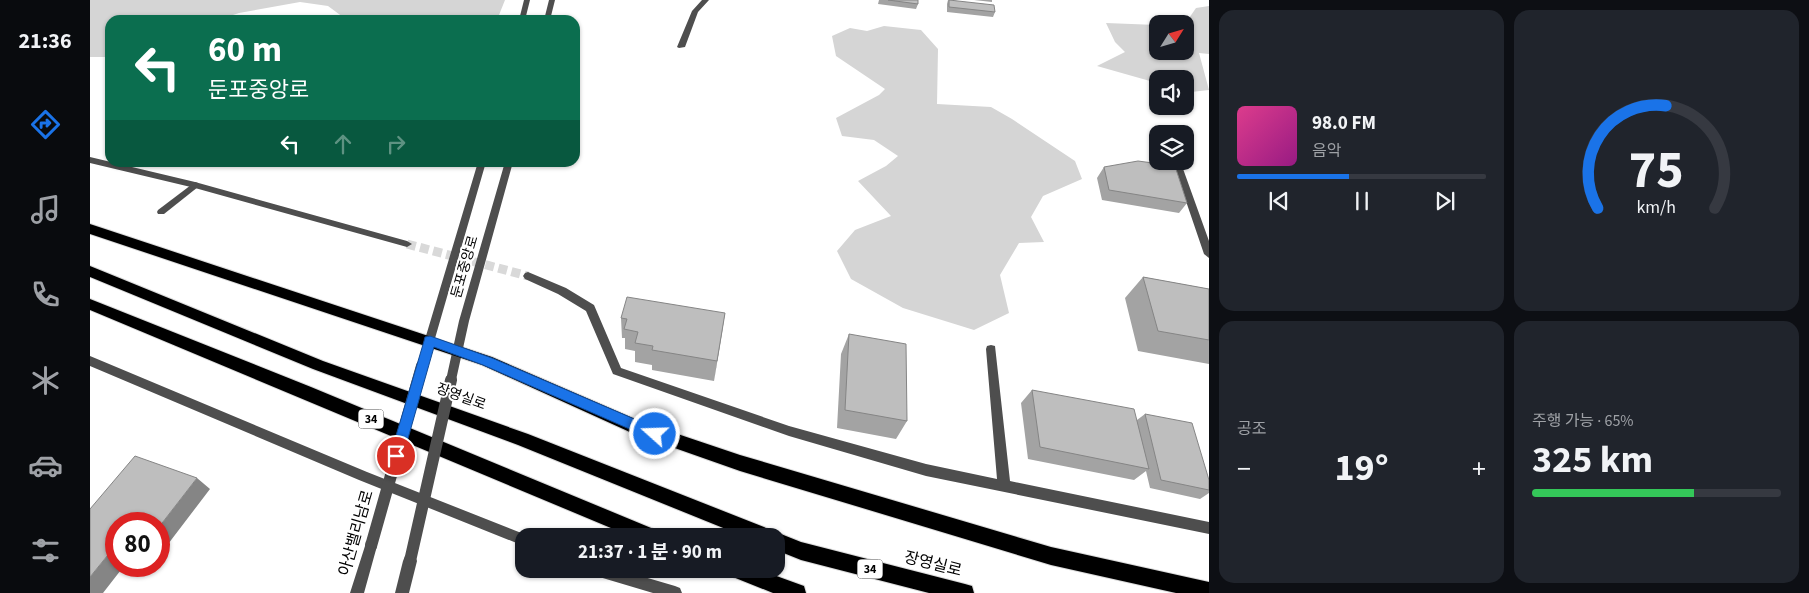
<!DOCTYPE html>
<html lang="ko">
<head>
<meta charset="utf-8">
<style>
  body { margin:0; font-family:"Source Sans 3","Noto Sans KR",sans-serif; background:#20242c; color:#f1f3f6; height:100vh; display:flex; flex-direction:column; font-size:19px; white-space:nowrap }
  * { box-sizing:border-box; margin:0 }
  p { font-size:16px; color:#9ea1a6 }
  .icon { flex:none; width:28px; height:28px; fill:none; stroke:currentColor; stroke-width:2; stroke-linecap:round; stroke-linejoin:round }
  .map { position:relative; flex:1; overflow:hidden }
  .sheet { display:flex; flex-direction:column; gap:10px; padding:10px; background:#0d0f14; width:600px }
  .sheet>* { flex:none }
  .hud { position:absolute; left:15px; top:15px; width:475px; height:152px; border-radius:15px; box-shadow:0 1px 4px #0004; background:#0b6e4f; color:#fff; overflow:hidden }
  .needle { width:32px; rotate:53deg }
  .fabs { position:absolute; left:1059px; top:15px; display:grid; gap:10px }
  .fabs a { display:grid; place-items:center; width:45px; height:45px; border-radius:10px; background:#171b24; box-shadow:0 1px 4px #0004; font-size:25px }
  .speed { position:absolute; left:15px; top:512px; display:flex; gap:10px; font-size:25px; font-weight:700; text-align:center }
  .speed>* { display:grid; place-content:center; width:65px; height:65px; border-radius:50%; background:#171b24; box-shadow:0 1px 4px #0004; line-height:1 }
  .speed .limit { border:8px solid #d22; background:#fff; color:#111 }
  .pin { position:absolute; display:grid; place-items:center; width:42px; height:42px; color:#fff; margin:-21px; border:2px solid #fff; border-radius:50%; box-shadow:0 1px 5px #0007 }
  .me { position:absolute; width:55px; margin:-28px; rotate:290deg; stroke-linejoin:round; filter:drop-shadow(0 0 4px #0008) }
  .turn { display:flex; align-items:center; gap:18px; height:105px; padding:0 20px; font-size:22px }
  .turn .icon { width:65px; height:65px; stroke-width:2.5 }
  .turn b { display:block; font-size:35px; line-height:42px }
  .lanes { display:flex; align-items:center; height:48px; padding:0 20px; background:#0003; justify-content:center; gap:25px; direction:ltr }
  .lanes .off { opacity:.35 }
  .big { font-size:38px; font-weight:700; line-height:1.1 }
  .sheet .card { flex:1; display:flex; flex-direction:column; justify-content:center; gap:8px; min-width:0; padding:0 18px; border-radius:15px; background:#20242c }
  .sheet .dial { align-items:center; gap:0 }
  .dial svg { height:130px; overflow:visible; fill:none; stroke:#363941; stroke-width:7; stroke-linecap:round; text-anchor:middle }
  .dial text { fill:#f1f3f6; stroke:none }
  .song { display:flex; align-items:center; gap:15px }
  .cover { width:60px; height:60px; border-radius:8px; background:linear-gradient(135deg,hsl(330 70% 55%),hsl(310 70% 35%)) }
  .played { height:5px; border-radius:2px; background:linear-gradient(90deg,#1a73e8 45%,#363941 45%) }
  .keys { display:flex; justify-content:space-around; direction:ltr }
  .heat { display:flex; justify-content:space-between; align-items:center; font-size:28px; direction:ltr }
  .charge { height:8px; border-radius:4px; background:linear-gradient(90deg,#34c759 65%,#363941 0) }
  .sheet .tiles { flex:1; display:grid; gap:10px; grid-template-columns:repeat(2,1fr) }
  .trip { position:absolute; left:425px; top:528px; width:270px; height:50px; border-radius:15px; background:#171b24; box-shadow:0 1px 4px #0004; font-weight:700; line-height:50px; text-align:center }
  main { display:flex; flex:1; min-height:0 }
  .tab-bar { display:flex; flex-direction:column; width:90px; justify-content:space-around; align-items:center; background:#090b0e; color:#9ea1a6 }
  .tab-bar .icon { width:35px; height:35px }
  .tab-bar .current { color:#1a73e8 }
  .tab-bar b { font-size:22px; color:#f1f3f6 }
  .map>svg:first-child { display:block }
  .green { fill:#d5d5d5 }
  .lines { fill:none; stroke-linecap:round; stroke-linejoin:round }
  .minor-tunnel { stroke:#d9d9d9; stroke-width:9; stroke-dasharray:9 4.5; stroke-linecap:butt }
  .trunk-casing { stroke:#dbdbdb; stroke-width:2 }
  .service { fill:#4e4e4e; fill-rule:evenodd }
  .minor { fill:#4e4e4e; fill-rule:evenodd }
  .tertiary { fill:#4e4e4e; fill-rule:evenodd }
  .trunk { fill:#000; fill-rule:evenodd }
  .tertiary-bridge { stroke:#4e4e4e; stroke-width:12 }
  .wall { fill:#a3a3a3 }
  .shaded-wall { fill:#858585 }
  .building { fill:#bebebe; stroke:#858585 }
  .route { fill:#1a73e8; stroke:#114b97 }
  .labels { text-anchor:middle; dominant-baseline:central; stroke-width:4; stroke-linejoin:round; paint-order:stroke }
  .shield { fill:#fff; stroke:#4c4c4c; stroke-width:1 }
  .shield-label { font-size:12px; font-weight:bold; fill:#000 }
  .street-label { font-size:14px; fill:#000; stroke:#fff }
  .near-street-label { font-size:16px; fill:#000; stroke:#fff }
</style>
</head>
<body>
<main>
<nav class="tab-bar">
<b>21:36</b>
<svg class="icon current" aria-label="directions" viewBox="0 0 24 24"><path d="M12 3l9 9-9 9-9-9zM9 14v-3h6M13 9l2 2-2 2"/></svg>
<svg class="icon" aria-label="music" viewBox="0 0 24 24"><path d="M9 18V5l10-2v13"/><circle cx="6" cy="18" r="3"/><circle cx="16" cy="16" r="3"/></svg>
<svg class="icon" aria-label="phone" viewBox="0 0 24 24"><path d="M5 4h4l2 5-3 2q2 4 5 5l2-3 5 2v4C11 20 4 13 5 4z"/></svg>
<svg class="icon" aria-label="climate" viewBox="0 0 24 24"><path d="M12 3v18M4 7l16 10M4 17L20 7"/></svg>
<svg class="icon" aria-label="car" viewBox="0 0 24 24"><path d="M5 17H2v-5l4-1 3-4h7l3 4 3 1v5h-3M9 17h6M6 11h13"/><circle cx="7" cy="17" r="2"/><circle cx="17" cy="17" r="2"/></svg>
<svg class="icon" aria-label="filters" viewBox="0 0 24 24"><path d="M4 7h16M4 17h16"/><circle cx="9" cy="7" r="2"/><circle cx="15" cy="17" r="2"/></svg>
</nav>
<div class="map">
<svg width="1119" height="593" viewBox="0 0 1119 593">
  <rect width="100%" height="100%" fill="#fff"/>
  <!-- green -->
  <path class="green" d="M0,0h415l-8,20h-150l-19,-14 -28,-4 -61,11 -21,7h-108v37h-20z
    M1119,6v48l-10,-1 10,37 -18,2 -6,-2v-11h-27l-1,4 -60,-17 28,-14 -10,-10 -9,-19 51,2 1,26h27v-27l11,-16z
    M794,26l37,4 17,19 -1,55 54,3 21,12 63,42 7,18 -39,17 -12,21 13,25 -25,1 -19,32 9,38 -35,17 -71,-22 -52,-29 -14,-28 18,-21 36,-14 -33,-35 28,-15 12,-10 -24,-16 -32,-4 -6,-18 43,-23 6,-6 -49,-33 -4,-20 18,-8 17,3z"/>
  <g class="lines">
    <!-- minor-tunnel -->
    <path class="minor-tunnel" d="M317,244l121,32"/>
    <!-- trunk casing -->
    <g class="trunk-casing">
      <path id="trunk" d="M0,224l402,133 150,65 98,33 311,92 158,35v11h-33l-125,-28 -311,-94 -108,-38 -150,-68 -392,-131z
        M0,266l233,95 205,73 236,93 6,3 2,4 4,-2 25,10 164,42 7,2 2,7h-45l-128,-33 -25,-10v-14h-33l-225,-91 -205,-76 -223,-92z
        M0,299l221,88 345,143 3,6h-29l-540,-226z
        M635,569h32l47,17 2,7h-33l-45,-18z"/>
    </g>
    <!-- service -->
    <path class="service" d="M105,182l3,1 1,2 -1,2 -34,27h-6l-1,-2 1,-2z"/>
    <!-- minor -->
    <path class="minor" d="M612,0h7l-11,12 -13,35 -6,1 -2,-1 15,-36z
      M0,157l105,25 212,59 5,3 -5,3 -212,-59 -105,-25z
      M1088,163l4,3 27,75v17l-5,-4 -30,-88z
      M438,272l38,16 28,17 27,63 168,58 137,38 71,15 -11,-130 1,-3 4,-1 4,1 15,135 199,41v12l-283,-58 -137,-40 -176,-62 -27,-63 -28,-17 -33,-15 -2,-3 2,-3z
      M0,356l277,116 162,64h-5v10l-165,-66 -269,-114z
      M499,569h28l58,17 5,2 2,5h-29l-57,-17 -5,-2z"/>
    <!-- tertiary -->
    <path class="tertiary" d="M434,0h6l-5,20h-6z
      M459,0h6l-5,20h-6z
      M388,162h8l-59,204 -1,3 -4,2 -4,-2 -1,-3z
      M415,162h8l-44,159 -13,59 -1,3 -4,2 -4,-2 -1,-3 13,-59z
      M281,540l5,1 1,5 -13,47h-14l15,-47 1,-5z
      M320,554l5,2 2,5 -8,32h-14l8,-32 2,-5z"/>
    <!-- trunk -->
    <use href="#trunk" class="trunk"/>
    <!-- tertiary-bridge -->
    <path class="tertiary-bridge" d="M281,546l51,-180
      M320,561l41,-181"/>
  </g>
  <!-- wall -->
  <path class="wall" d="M789,0h39v4l-2,5 -38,-5z
    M858,0l47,12 -2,5 -46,-5v-8z
    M884,0h18v2z
    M1014,167l83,36 -8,10 -77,-13 -5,-22z
    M1053,277l66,12v75l-71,-13 -13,-53z
    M635,313l-11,68 -62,-11v-5l-17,-3v-11l-10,-2v-11h-3l-1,-20z
    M759,334l58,87 -11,18 -59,-11 4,-74z
    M942,390l105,30 8,-6 64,66v13l-9,6 -50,-11 -4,-17 -12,9 -106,-21 -7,-56z"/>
  <!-- shaded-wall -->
  <path class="shaded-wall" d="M635,313l-3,20 -8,48 3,-20z
    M107,478l13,11 -48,63 -3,-2v-23z
    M26,545v21h8l-21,27h-13v-16z"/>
  <!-- building -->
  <path class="building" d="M798,0h30v4z
    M859,0l45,5 1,7 -46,-5z
    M1048,161l37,5 12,37 -78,-13 -5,-23z
    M1053,277l66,12v51l-51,-9z
    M537,297l98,16 -8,48 -65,-11 1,-4 -18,-3 3,-11 -14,-3 3,-10 -6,-1z
    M759,334l57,10 1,77 -62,-11z
    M942,390l102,19 15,60 -109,-22z
    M1055,414l47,9 17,57v10l-48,-10z
    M45,456l62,22 -38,49v-3h-43v21l-26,32v-68z"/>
  <!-- route -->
  <path class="route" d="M340,336l62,22 168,72 2,4 -2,4 -5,2 -5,-2 -167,-73 -49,-18 -31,109 -2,5 -5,2 -4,-2 -2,-5 34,-115 1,-4z"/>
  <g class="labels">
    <!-- shield labels -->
    <g class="shield">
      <rect x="268.5" y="409.5" width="25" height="19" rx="4"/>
      <rect x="767.5" y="559.5" width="25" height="19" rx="4"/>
    </g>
    <g class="shield-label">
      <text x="281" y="419">34</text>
      <text x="780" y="569">34</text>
    </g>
    <!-- street labels -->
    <g class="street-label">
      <text transform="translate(375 267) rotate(-74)">둔포중앙로</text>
      <text transform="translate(371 397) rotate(20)">장영실로</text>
    </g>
    <!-- near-street labels -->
    <g class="near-street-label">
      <text transform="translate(266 533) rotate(-74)">아산밸리남로</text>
      <text transform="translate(843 564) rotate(14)">장영실로</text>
    </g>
  </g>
</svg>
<div class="fabs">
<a><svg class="needle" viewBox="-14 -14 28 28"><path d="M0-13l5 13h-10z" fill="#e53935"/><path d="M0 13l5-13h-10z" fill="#9ea1a6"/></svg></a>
<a><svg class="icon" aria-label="sound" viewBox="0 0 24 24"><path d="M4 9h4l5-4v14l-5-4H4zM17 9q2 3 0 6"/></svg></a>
<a><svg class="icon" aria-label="layers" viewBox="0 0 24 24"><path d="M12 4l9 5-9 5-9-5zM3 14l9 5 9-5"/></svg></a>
</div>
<div class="speed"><div class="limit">80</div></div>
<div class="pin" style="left:306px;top:456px;background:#d93025"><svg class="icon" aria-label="arrive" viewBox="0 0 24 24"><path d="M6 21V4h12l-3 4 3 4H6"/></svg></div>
<svg class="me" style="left:565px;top:434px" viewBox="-20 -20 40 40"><circle r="17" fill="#1a73e8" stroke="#fff" stroke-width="3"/><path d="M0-11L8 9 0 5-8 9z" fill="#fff"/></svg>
<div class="trip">21:37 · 1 분 · 90 m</div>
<div class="hud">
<div class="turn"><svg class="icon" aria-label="left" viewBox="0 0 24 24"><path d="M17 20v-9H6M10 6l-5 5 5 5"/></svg><div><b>60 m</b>둔포중앙로</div></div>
<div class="lanes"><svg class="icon" aria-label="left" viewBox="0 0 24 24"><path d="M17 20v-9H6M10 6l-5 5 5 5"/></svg><svg class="icon off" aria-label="ahead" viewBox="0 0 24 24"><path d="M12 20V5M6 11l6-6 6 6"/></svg><svg class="icon off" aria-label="right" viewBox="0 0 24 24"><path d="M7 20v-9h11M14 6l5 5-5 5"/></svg></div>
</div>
</div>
<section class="sheet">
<div class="tiles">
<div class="card">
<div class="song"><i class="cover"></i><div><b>98.0 FM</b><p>음악</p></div></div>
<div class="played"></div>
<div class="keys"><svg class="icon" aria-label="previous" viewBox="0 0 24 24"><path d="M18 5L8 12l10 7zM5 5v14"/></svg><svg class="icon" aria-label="pause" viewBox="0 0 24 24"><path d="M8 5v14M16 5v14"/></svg><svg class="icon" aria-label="next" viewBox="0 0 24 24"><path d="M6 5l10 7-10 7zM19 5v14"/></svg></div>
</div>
<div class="card dial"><svg viewBox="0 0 100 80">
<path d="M14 69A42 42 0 1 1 86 69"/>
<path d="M14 69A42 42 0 0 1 56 6" stroke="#1a73e8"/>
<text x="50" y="56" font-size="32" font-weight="700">75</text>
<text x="50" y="72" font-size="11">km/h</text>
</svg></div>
<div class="card"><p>공조</p>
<div class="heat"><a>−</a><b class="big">19°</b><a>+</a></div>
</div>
<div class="card"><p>주행 가능 · 65%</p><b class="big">325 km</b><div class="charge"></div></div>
</div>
</section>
</main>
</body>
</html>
